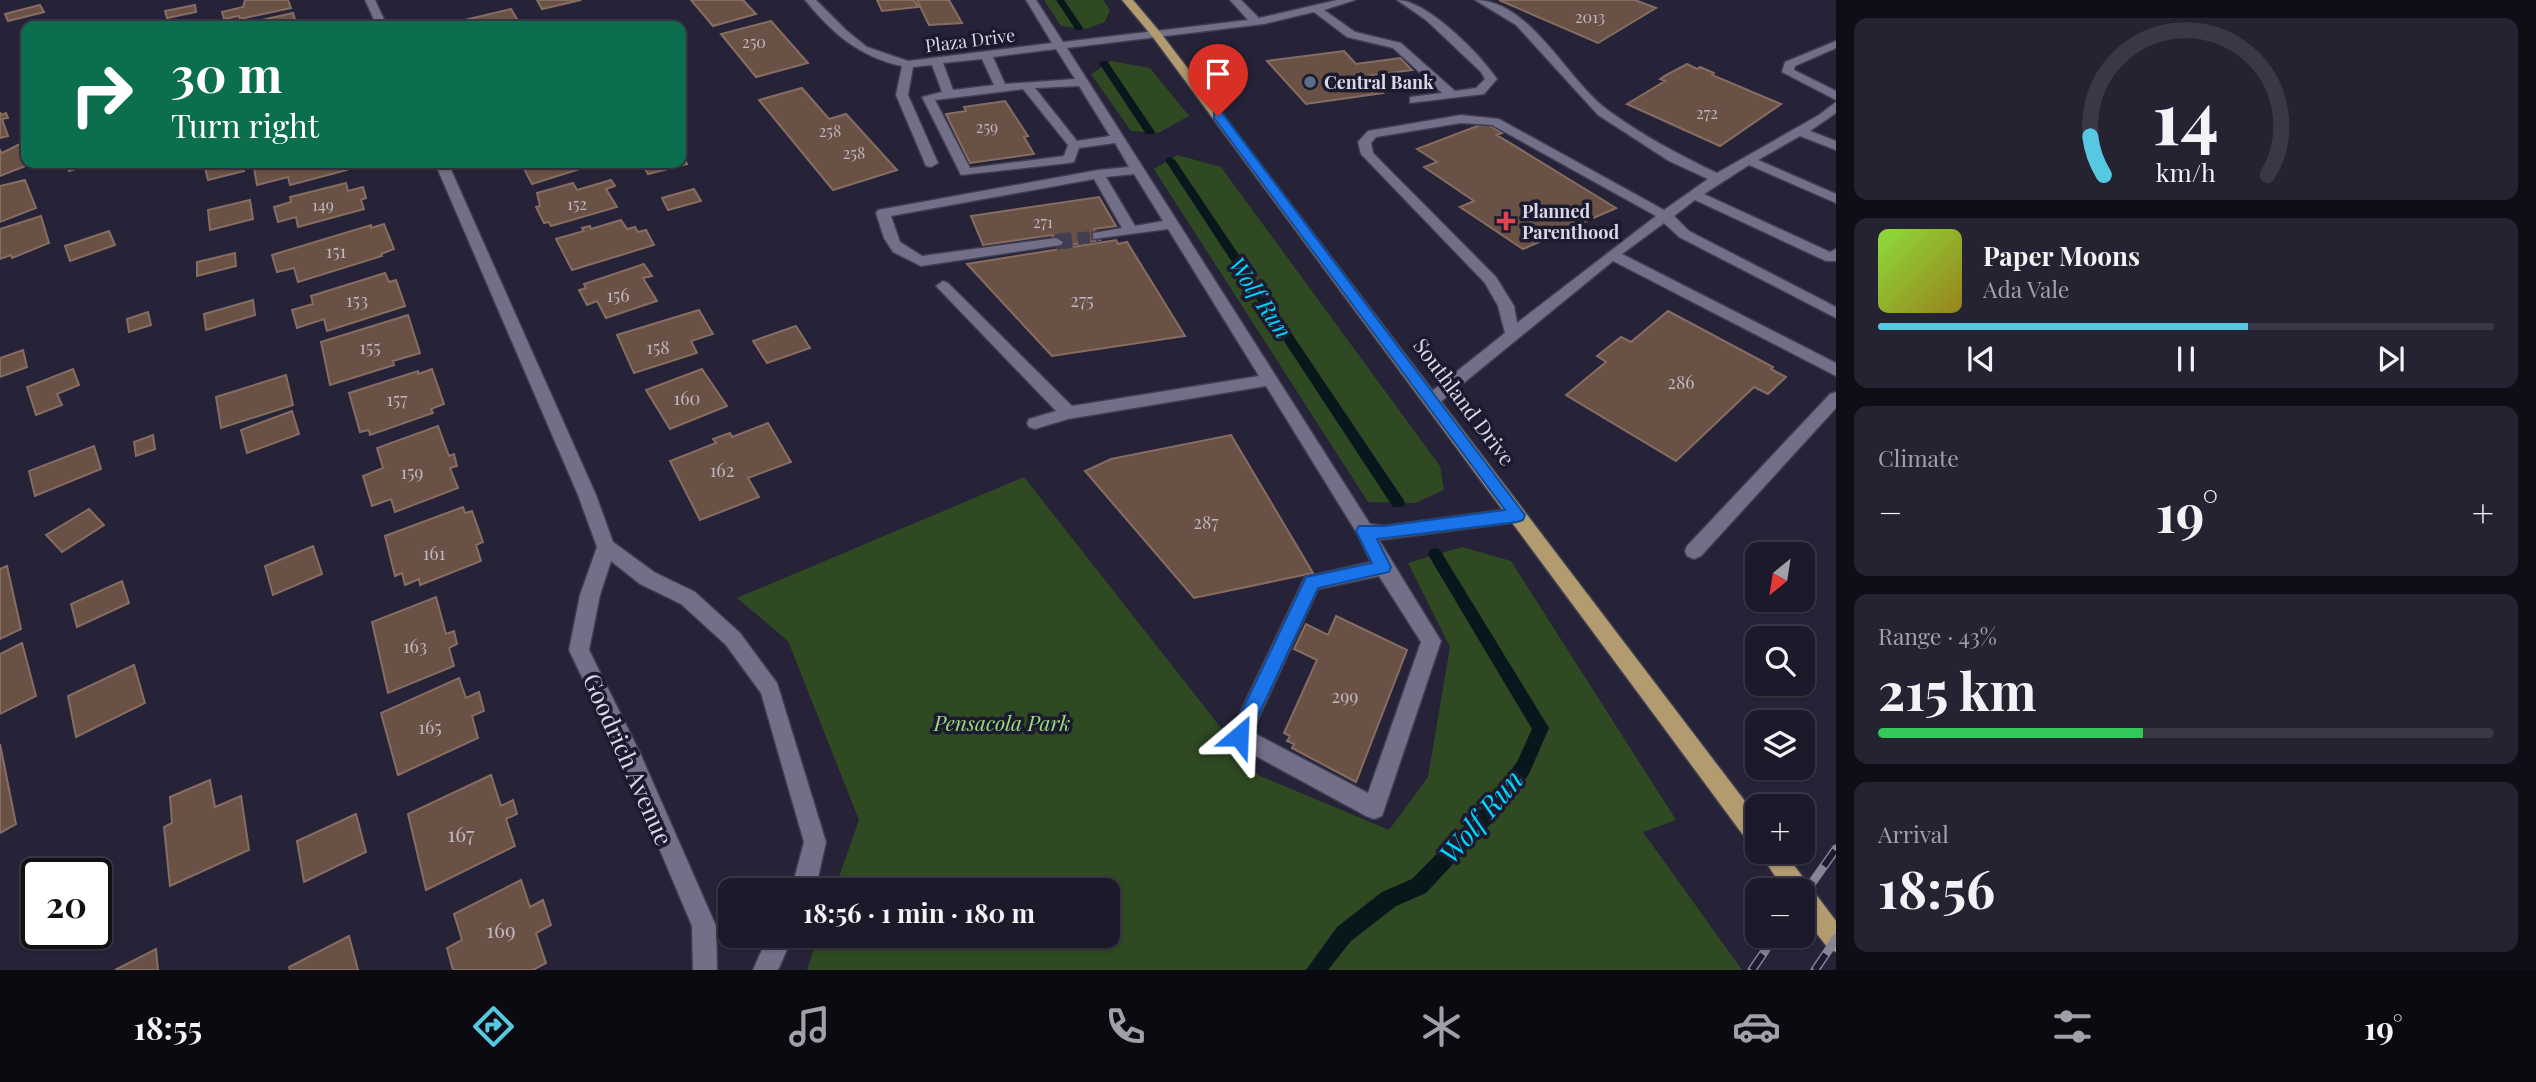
<!DOCTYPE html>
<html lang="en">
<head>
<meta charset="utf-8">
<style>
  body { margin:0; font-family:"Playfair Display",serif; background:#252332; color:#f1f3f6; height:100vh; display:flex; flex-direction:column; font-size:26px; white-space:nowrap }
  * { box-sizing:border-box; margin:0 }
  p { font-size:23px; color:#a0a1a8 }
  .icon { flex:none; width:38px; height:38px; fill:none; stroke:currentColor; stroke-width:2; stroke-linecap:round; stroke-linejoin:round }
  .map { position:relative; flex:1; overflow:hidden }
  .details { display:flex; flex-direction:column; gap:18px; padding:18px; background:#0f0e17; width:700px }
  .details>* { flex:none }
  .hud { position:absolute; left:21px; top:21px; width:665px; height:147px; border-radius:14px; box-shadow:0 2px 5px #0004,0 0 0 2px #3a3847; background:#0b6e4f; color:#fff; overflow:hidden }
  .needle { width:46px; rotate:210deg }
  .fabs { position:absolute; left:1745px; top:542px; display:grid; gap:14px }
  .fabs a { display:grid; place-items:center; width:70px; height:70px; border-radius:14px; background:#1c1a2a; box-shadow:0 2px 5px #0004,0 0 0 2px #3a3847; font-size:35px }
  .speed { position:absolute; left:21px; top:858px; display:flex; gap:14px; font-size:35px; font-weight:700; text-align:center }
  .speed>* { display:grid; place-content:center; width:91px; height:91px; border-radius:50%; background:#1c1a2a; box-shadow:0 2px 5px #0004,0 0 0 2px #3a3847; line-height:1 }
  .speed .limit { border:4px solid #111; border-radius:10px; background:#fff; color:#111 }
  .pin { position:absolute; display:grid; place-items:center; width:60px; height:60px; color:#fff; margin:-72px -30px; border-radius:50% 50% 50% 0; rotate:-45deg; box-shadow:0 0 7px #0007 }
  .pin .icon { rotate:45deg }
  .me { position:absolute; width:77px; margin:-38px; rotate:26deg; stroke-linejoin:round; filter:drop-shadow(0 0 5px #0008) }
  .turn { display:flex; align-items:center; gap:24px; height:147px; padding:0 35px; font-size:32px }
  .turn .icon { width:91px; height:91px; stroke-width:2.5 }
  .turn b { display:block; font-size:49px; line-height:60px }
  .big { font-size:52px; font-weight:700; line-height:1.1 }
  .details .card { flex:1; display:flex; flex-direction:column; justify-content:center; gap:10px; min-width:0; padding:0 24px; border-radius:14px; background:#252332 }
  .details .dial { align-items:center; gap:0 }
  .dial svg { height:182px; overflow:visible; fill:none; stroke:#3a3847; stroke-width:7; stroke-linecap:round; text-anchor:middle }
  .dial text { fill:#f1f3f6; stroke:none }
  .song { display:flex; align-items:center; gap:21px }
  .cover { width:84px; height:84px; border-radius:10px; background:linear-gradient(135deg,hsl(90 70% 55%),hsl(50 70% 35%)) }
  .played { height:7px; border-radius:4px; background:linear-gradient(90deg,#56c9e1 60%,#3a3847 60%) }
  .keys { display:flex; justify-content:space-around; direction:ltr }
  .heat { display:flex; justify-content:space-between; align-items:center; font-size:38px; direction:ltr }
  .charge { height:10px; border-radius:5px; background:linear-gradient(90deg,#34c759 43%,#3a3847 0) }
  .trip { position:absolute; left:718px; top:878px; width:402px; height:70px; border-radius:14px; background:#1c1a2a; box-shadow:0 2px 5px #0004,0 0 0 2px #3a3847; font-weight:700; line-height:70px; text-align:center }
  .tab-bar { display:flex; height:112px; justify-content:space-around; align-items:center; background:#0b0a11; color:#a0a1a8 }
  .tab-bar .icon { width:49px; height:49px }
  .tab-bar .active { color:#56c9e1 }
  .tab-bar b { font-size:32px; color:#f1f3f6 }
  main { display:flex; flex:1; min-height:0 }
  .map>svg:first-child { display:block }
  .green { fill:#2f4923 }
  .lines { fill:none; stroke-linecap:round; stroke-linejoin:round }
  .stream { fill:#08171c; fill-rule:evenodd }
  .building { fill:#6a5146; stroke:#876d61; stroke-width:2 }
  .minor-tunnel-far1 { stroke:#413e52; stroke-width:12; stroke-dasharray:12 6; stroke-linecap:butt }
  .minor-tunnel { stroke:#413e52; stroke-width:16; stroke-dasharray:16 8; stroke-linecap:butt }
  .minor-casing { stroke:#3f3d4f; stroke-width:3 }
  .major-casing { stroke:#3f3d4f; stroke-width:3 }
  .minor { fill:#727089; fill-rule:evenodd }
  .major { fill:#b19b6f; fill-rule:evenodd }
  .rail-casing { stroke:#868495; stroke-width:9 }
  .rail { stroke:#1c1a2e; stroke-width:6; stroke-dasharray:19; stroke-linecap:butt }
  .route { fill:#1a73e8; stroke:#114b97; stroke-width:2 }
  .service-dot { fill:#5c6f8a; stroke:#1c1a2e; stroke-width:2.5 }
  .health-dot { fill:#e0444e; stroke:#1c1a2e; stroke-width:2.5 }
  .labels { text-anchor:middle; dominant-baseline:central; stroke-width:7; stroke-linejoin:round; paint-order:stroke }
  .far-number-label { font-size:16px; fill:#bdb6be }
  .far-street-label { font-size:18px; fill:#d9d8e6; stroke:#1c1a2e }
  .far-poi-label { font-size:18px; font-weight:bold; fill:#d9d8e6; stroke:#1c1a2e; text-anchor:start }
  .number-label { font-size:18px; fill:#bdb6be }
  .street-label { font-size:21px; fill:#d9d8e6; stroke:#1c1a2e }
  .park-label { font-size:21px; font-style:italic; fill:#9adc7b; stroke:#1c1a2e }
  .near-number-label { font-size:21px; fill:#bdb6be }
  .water-label { font-size:23px; font-style:italic; fill:#00d5fc; stroke:#1c1a2e }
  .near-street-label { font-size:24px; fill:#d9d8e6; stroke:#1c1a2e }
  .near-water-label { font-size:28px; font-style:italic; fill:#00d5fc; stroke:#1c1a2e }
</style>
</head>
<body>
<main>
<div class="map">
<svg width="1836" height="970" viewBox="0 0 1836 970">
  <rect width="100%" height="100%" fill="#262338"/>
  <!-- green -->
  <path class="green" d="M1044,0h59l7,10 -5,12 -20,7 -24,-3z
    M1111,61l39,7 39,48 -31,17 -27,-2 -40,-57z
    M1177,155l44,12 219,299 4,24 -29,13 -47,-1 -214,-333z
    M1024,477l234,298 131,55 39,-53 22,-130 -42,-84 54,-16 49,14 165,259 -33,12 99,138h-935l11,-34h290v-45h-274l25,-71 -71,-179 -51,-43z"/>
  <g class="lines">
    <!-- stream -->
    <path class="stream" d="M1056,0h8l19,28 -1,2h-6z
      M1101,61h6l48,71 -1,2h-8l-47,-71z
      M1170,157l5,3 228,339 2,4 -2,4h-10l-228,-347z
      M1435,548l5,2 109,178 -20,46 -33,44 -70,75 -30,13 -45,35 -23,29h-22l31,-43 45,-35 30,-13 72,-73 33,-44 15,-33 -102,-171 -2,-4 2,-4z"/>
  </g>
  <!-- building -->
  <path class="building" d="M245,0h43l3,8 -51,11 -1,-3 -15,3 -2,-7 21,-5z
    M537,0h44l-39,9z
    M691,0h52l13,14 -43,12z
    M877,0h37l4,7 -36,4z
    M917,0h32l13,23 -33,2z
    M1499,0h136l21,8 -58,35z
    M40,5l4,7 -36,9 -3,-7z
    M195,5l1,7 -29,6 -2,-7z
    M511,9l10,17h-72l-1,-2z
    M293,13l4,13h-47l7,-1v-4z
    M771,21l37,42 -52,14 -35,-43z
    M1344,51l12,13 44,-6 12,12 -46,6 17,17 -77,11 -39,-43z
    M1687,64l10,5 3,-2 14,6 -2,2 69,29 -61,42 -93,-42 38,-23 -5,-2 6,-4z
    M802,88l27,31 17,-5 51,56 -64,20 -74,-90z
    M1005,101l23,35 -4,1 10,17 -64,9 -24,-49 20,-3 -2,-4z
    M0,112l1,3 5,-2 2,5 -6,1 6,17 -8,2z
    M1485,123l17,10 -5,2 119,73 -93,41 -63,-42 14,-6 -50,-34 13,-5 -20,-13z
    M20,144l1,3 5,-1v17h7l-33,13v-26l2,3z
    M681,152l6,12 -39,10 -6,-11h39z
    M65,163h30l-26,8z
    M226,163h16l2,8 -36,9 -3,-12z
    M266,163h81v7l-57,15 -2,-8 -31,8 -3,-17z
    M521,163h56l3,6 -48,15z
    M25,180l11,28 -36,14v-36z
    M611,180l4,6 -9,3 11,18 -66,19 -2,-4 -5,1 -8,-16 4,-1 -3,-13 36,-10 4,7z
    M346,183l2,8 15,-4 3,11 -5,2 3,9 -66,18 -2,-10 -18,5 -4,-15 17,-5 -1,-5z
    M694,189l7,12 -33,9 -6,-12z
    M1099,197l17,29 -22,3 6,11 -42,7 -6,-12 -69,10 -12,-29z
    M250,200l3,19 -43,11 -2,-20z
    M41,216l8,27 -37,15 -1,-3 -11,4v-30z
    M621,220l6,9 8,-2 3,5 8,-2 8,15 -82,25 -16,-31 28,-8 -2,-3 8,-2 1,3z
    M384,224l10,25 -13,5 1,2 -84,26 -4,-14 -17,4 -5,-17 99,-30v3z
    M109,231l6,14 -45,16 -5,-15z
    M1116,240l2,4 9,-2 58,94 -133,20 -85,-92z
    M235,253l1,13 -39,10v-14z
    M644,264l8,12 -9,2 14,23 -51,17 -9,-17 -10,4 -8,-15 7,-2 -2,-4z
    M385,273l4,9 7,-2 9,26 -78,25 -3,-12 -27,9 -5,-18 21,-6 -2,-8z
    M253,300l2,15 -49,15 -2,-16z
    M699,310l14,24 -22,7 6,12 -63,20 -17,-38z
    M1668,311l105,56 -2,2 15,8 -18,17 -14,-7 -78,74 -110,-66 40,-33 -9,-6 24,-19 10,5z
    M148,312l3,13 -22,7 -2,-13z
    M408,315l12,38 -27,8 1,4 -64,20 -9,-43z
    M796,326l14,22 -43,15 -14,-22z
    M23,350l4,17 -27,10v-19z
    M73,369l6,16 -22,9 5,11 -26,10 -9,-28z
    M432,369l12,35 -13,5 2,4 -63,22 -1,-5 -9,2 -11,-39 69,-22v3z
    M702,369l25,37 -57,23 -24,-39z
    M286,375l7,30 -72,23 -5,-31z
    M292,411l7,23 -52,19 -6,-23z
    M768,423l23,39 -43,16 11,19 -59,23 -30,-59 46,-18 -3,-4 17,-6 2,4z
    M438,426l11,30 5,-2 3,12 -7,2 8,20 -63,24 -4,-13 -19,7 -9,-30 20,-8 -6,-20z
    M153,435l2,14 -19,7 -2,-14z
    M1231,435l82,138 -119,25 -109,-127 26,-12z
    M94,446l7,23 -66,27 -6,-25z
    M463,507l2,6 7,-2 11,31 -7,3 5,16 -61,24 -1,-6 -14,6 -3,-12 -7,3 -10,-40z
    M89,509l15,16 -42,27 -16,-17z
    M313,546l9,28 -49,21 -8,-29z
    M7,566l14,63 -21,10v-70z
    M122,581l7,22 -52,24 -6,-23z
    M436,597l10,37 8,-3 3,13 -8,4 5,18 -66,27 -16,-71z
    M1336,616l71,34 -51,132 -64,-34 2,-4 -7,-3 3,-5 -6,-3 33,-73 -23,-11 12,-25 22,11z
    M22,643l14,53 -36,18v-60z
    M134,665l11,38 -69,34 -8,-41z
    M459,678l7,20 13,-6 5,19 -12,5 6,22 -80,37 -17,-62z
    M0,744l16,80 -16,9z
    M491,775l10,31 12,-6 4,14 -11,5 9,27 -89,44 -18,-76z
    M210,780l5,27 26,-11 8,54 -79,36 -6,-59 8,-4 -2,-26z
    M356,814l10,38 -62,30 -7,-41z
    M521,880l9,27 13,-7 8,25 -15,8 10,30 -13,7h-80l-6,-22 15,-8 -8,-26z
    M349,936l9,34h-68l-1,-3z
    M156,949l2,21h-43z"/>
  <g class="lines">
    <!-- minor-tunnel-far1 -->
    <path class="minor-tunnel-far1" d="M1060,241l38,-5"/>
    <!-- minor-tunnel -->
    <path class="minor-tunnel" d="M1056,242l16,-2"/>
    <!-- minor casing -->
    <g class="minor-casing">
      <path id="minor" d="M365,0h10l12,26h-10z
        M805,0h11l31,31 20,16 41,14 144,-18 -26,-43h10l27,42 185,-22 -18,-20h11l18,18 78,-18h18l-31,10 31,22 46,11 54,48 21,-3 9,-9 -4,-7 -55,-52 -29,-20c30,0 83,54 100,79l-13,15 -74,9v-6l32,-4 -49,-45 -46,-11 -33,-25 -50,12 -197,24 303,476 14,2 133,-18 6,2 3,5 -3,5 -6,2 -138,18 62,101 -59,175 -8,3 -8,-3 -134,-73 -3,-7 76,-159 66,-15 -13,-27 -92,-149 -198,33 -33,10 -6,-2 -2,-4 2,-4 27,-8 -120,-125 7,-5 5,2 124,123 187,-30 -91,-147 -75,10v-6l29,-5 -28,-49 -203,37 9,26 22,14 134,-18 7,4 -2,3 -140,21 -28,-14 -9,-14 -8,-25 2,-3 220,-40 31,-3 -14,-24 -36,5 -5,14 -5,1 -108,12 -39,-78 20,-5 -10,-27 -19,2 -5,28 30,68 -7,4 -5,-1 -30,-71 6,-29c-43,-9 -70,-33 -97,-66zM1056,49l19,30 -70,5 -12,-27zM982,59l12,26 -41,5 -10,-27zM1079,86l31,50 -33,5 -42,-53zM1023,89l45,56 -4,11 -94,12 -35,-68zM1134,174l29,47 -28,5 -29,-49zM1379,576l42,66 -53,151 -116,-61 66,-143z
        M1475,0c56,0 92,81 134,111 33,24 70,44 108,62l102,-58 17,-13v11l-26,18 26,10v9l-36,-14 -42,24 78,34v9l-87,-38 -45,29 126,58 6,-3v12h-10l-131,-61 -21,16 15,15 147,76v11l-157,-81 -15,-14 -42,31 214,109v13l-223,-115 -175,143h-12l-2,-4 2,-4 79,-63 -7,-27 -13,-23 -124,-129 -3,-12 10,-11 93,-16 38,4 165,91 44,-31 -39,-18 -71,-46 -82,-90zM1461,123l31,2 164,91 -139,107 -3,-17 -18,-29 -123,-124 -2,-10 5,-6z
        M1836,41v7l-41,18 -1,4 42,21v9l-54,-28 3,-10z
        M435,163h13l148,332 17,47 41,30 41,20 45,41 37,50 49,159 -11,49h-24l13,-49 -43,-149 -35,-48 -45,-41 -41,-20 -29,-23 -11,34 -11,55 51,103 76,173 1,44h-24l-1,-44 -68,-161 -55,-115 11,-55 17,-48 -19,-52z
        M1836,392v16l-135,148 -7,3 -7,-3 -2,-5 2,-5 143,-152z
        M768,936h25l-15,34h-25z"/>
    </g>
    <!-- major casing -->
    <g class="major-casing">
      <path id="major" d="M1122,0h11l27,32 597,785v29l-8,-3 -597,-807z
        M1759,852h25l52,69v31l-8,-4 -26,-33v-24h-17z"/>
    </g>
    <!-- minor -->
    <use href="#minor" class="minor"/>
    <!-- major -->
    <use href="#major" class="major"/>
    <!-- rail casing -->
    <g class="rail-casing">
      <path id="rail" d="M1802,897l34,-48
        M1752,970l23,-34
        M1815,970l21,-31"/>
    </g>
    <!-- rail -->
    <use href="#rail" class="rail"/>
  </g>
  <!-- route -->
  <path class="route" d="M1218,112l4,1 303,402 -2,5 -6,2 -140,17 14,28 -2,5 -71,16 -72,154 -7,3 -7,-3 -2,-6 76,-159 66,-14 -16,-32 3,-5h25l121,-16 -291,-392v-5z"/>
  <!-- markers -->
  <circle class="service-dot" cx="1310" cy="82" r="7"/>
  <path class="health-dot" d="M1502.5 210.5h7v7h7v7h-7v7h-7v-7h-7v-7h7z"/>
  <g class="labels">
    <!-- far-number labels -->
    <g class="far-number-label">
      <text x="1590" y="16">2013</text>
      <text x="754" y="41">250</text>
      <text x="1707" y="112">272</text>
      <text x="987" y="126">259</text>
      <text x="830" y="130">258</text>
      <text x="854" y="152">258</text>
      <text x="577" y="203">152</text>
      <text x="323" y="204">149</text>
      <text x="1043" y="221">271</text>
    </g>
    <!-- far-street labels -->
    <g class="far-street-label">
      <text transform="translate(970 40) rotate(-7)">Plaza Drive</text>
    </g>
    <!-- far-poi labels -->
    <g class="far-poi-label">
      <text x="1324" y="82">Central Bank</text>
      <text x="1522" y="211">Planned<tspan x="1522" dy="21">Parenthood</tspan></text>
    </g>
    <!-- number labels -->
    <g class="number-label">
      <text x="336" y="251">151</text>
      <text x="618" y="295">156</text>
      <text x="357" y="300">153</text>
      <text x="1082" y="300">275</text>
      <text x="370" y="347">155</text>
      <text x="658" y="347">158</text>
      <text x="1681" y="382">286</text>
      <text x="687" y="398">160</text>
      <text x="397" y="399">157</text>
      <text x="722" y="470">162</text>
      <text x="412" y="472">159</text>
      <text x="1206" y="522">287</text>
      <text x="434" y="553">161</text>
      <text x="415" y="646">163</text>
      <text x="1345" y="696">299</text>
      <text x="430" y="727">165</text>
    </g>
    <!-- street labels -->
    <g class="street-label">
      <text transform="translate(1465 401) rotate(53)">Southland Drive</text>
    </g>
    <!-- park labels -->
    <g class="park-label">
      <text x="1002" y="722">Pensacola Park</text>
    </g>
    <!-- near-number labels -->
    <g class="near-number-label">
      <text x="461" y="833">167</text>
      <text x="501" y="929">169</text>
    </g>
    <!-- water labels -->
    <g class="water-label">
      <text transform="translate(1261 297) rotate(56)">Wolf Run</text>
    </g>
    <!-- near-street labels -->
    <g class="near-street-label">
      <text transform="translate(629 759) rotate(66)">Goodrich Avenue</text>
    </g>
    <!-- near-water labels -->
    <g class="near-water-label">
      <text transform="translate(1480 816) rotate(-50)">Wolf Run</text>
    </g>
  </g>
</svg>
<div class="fabs">
<a><svg class="needle" viewBox="-14 -14 28 28"><path d="M0-13l5 13h-10z" fill="#e53935"/><path d="M0 13l5-13h-10z" fill="#a0a1a8"/></svg></a>
<a><svg class="icon" aria-label="search" viewBox="0 0 24 24"><circle cx="10" cy="10" r="6"/><path d="M15 15l6 6"/></svg></a>
<a><svg class="icon" aria-label="layers" viewBox="0 0 24 24"><path d="M12 4l9 5-9 5-9-5zM3 14l9 5 9-5"/></svg></a>
<a>+</a>
<a>−</a>
</div>
<div class="speed"><div class="limit">20</div></div>
<div class="pin" style="left:1218px;top:116px;background:#d93025"><svg class="icon" aria-label="arrive" viewBox="0 0 24 24"><path d="M6 21V4h12l-3 4 3 4H6"/></svg></div>
<svg class="me" style="left:1239px;top:736px" viewBox="-20 -20 40 40"><path d="M0-17L14 15 0 8-14 15z" fill="#1a73e8" stroke="#fff" stroke-width="4"/></svg>
<div class="trip">18:56 · 1 min · 180 m</div>
<div class="hud">
<div class="turn"><svg class="icon" aria-label="right" viewBox="0 0 24 24"><path d="M7 20v-9h11M14 6l5 5-5 5"/></svg><div><b>30 m</b>Turn right</div></div>
</div>
</div>
<section class="details">
<div class="card dial"><svg viewBox="0 0 100 80">
<path d="M14 69A42 42 0 1 1 86 69"/>
<path d="M14 69A42 42 0 0 1 8 52" stroke="#56c9e1"/>
<text x="50" y="56" font-size="32" font-weight="700">14</text>
<text x="50" y="72" font-size="11">km/h</text>
</svg></div>
<div class="card">
<div class="song"><i class="cover"></i><div><b>Paper Moons</b><p>Ada Vale</p></div></div>
<div class="played"></div>
<div class="keys"><svg class="icon" aria-label="previous" viewBox="0 0 24 24"><path d="M18 5L8 12l10 7zM5 5v14"/></svg><svg class="icon" aria-label="pause" viewBox="0 0 24 24"><path d="M8 5v14M16 5v14"/></svg><svg class="icon" aria-label="next" viewBox="0 0 24 24"><path d="M6 5l10 7-10 7zM19 5v14"/></svg></div>
</div>
<div class="card"><p>Climate</p>
<div class="heat"><a>−</a><b class="big">19°</b><a>+</a></div>
</div>
<div class="card"><p>Range · 43%</p><b class="big">215 km</b><div class="charge"></div></div>
<div class="card"><p>Arrival</p><b class="big">18:56</b></div>
</section>
</main>
<nav class="tab-bar">
<b>18:55</b>
<svg class="icon active" aria-label="directions" viewBox="0 0 24 24"><path d="M12 3l9 9-9 9-9-9zM9 14v-3h6M13 9l2 2-2 2"/></svg>
<svg class="icon" aria-label="music" viewBox="0 0 24 24"><path d="M9 18V5l10-2v13"/><circle cx="6" cy="18" r="3"/><circle cx="16" cy="16" r="3"/></svg>
<svg class="icon" aria-label="phone" viewBox="0 0 24 24"><path d="M5 4h4l2 5-3 2q2 4 5 5l2-3 5 2v4C11 20 4 13 5 4z"/></svg>
<svg class="icon" aria-label="climate" viewBox="0 0 24 24"><path d="M12 3v18M4 7l16 10M4 17L20 7"/></svg>
<svg class="icon" aria-label="car" viewBox="0 0 24 24"><path d="M5 17H2v-5l4-1 3-4h7l3 4 3 1v5h-3M9 17h6M6 11h13"/><circle cx="7" cy="17" r="2"/><circle cx="17" cy="17" r="2"/></svg>
<svg class="icon" aria-label="filters" viewBox="0 0 24 24"><path d="M4 7h16M4 17h16"/><circle cx="9" cy="7" r="2"/><circle cx="15" cy="17" r="2"/></svg>
<b>19°</b>
</nav>
</body>
</html>
